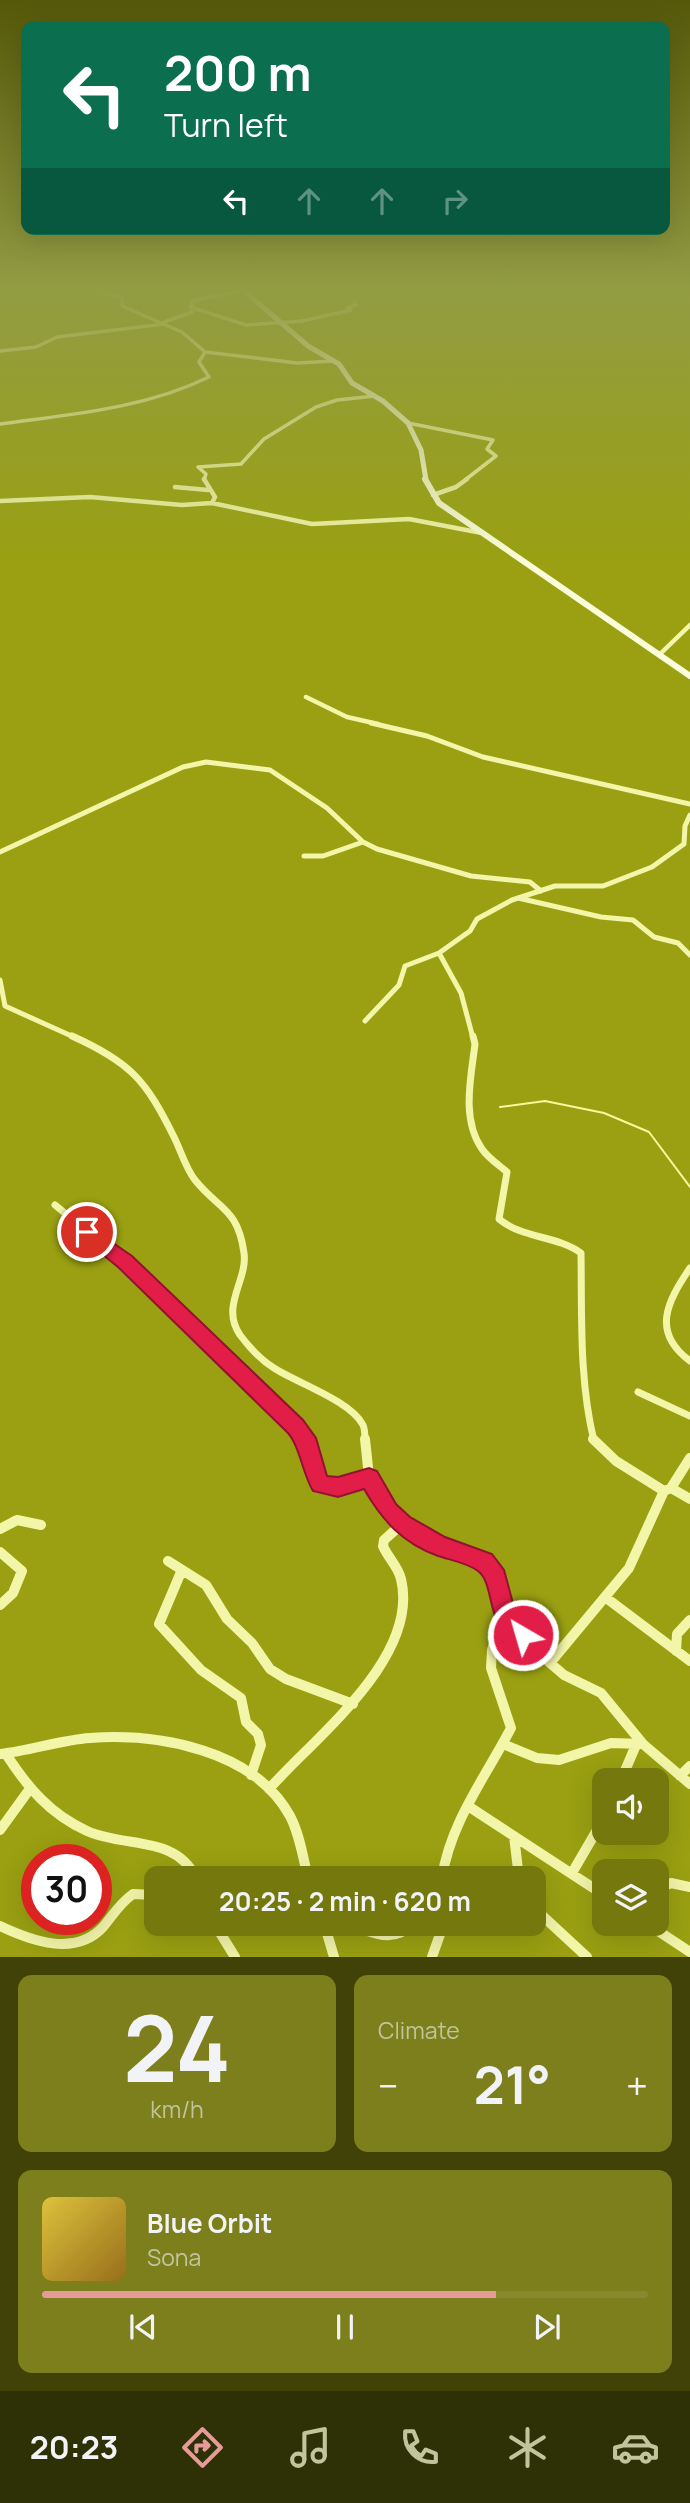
<!DOCTYPE html>
<html lang="en">
<head>
<meta charset="utf-8">
<style>
  body { margin:0; font-family:Manrope,sans-serif; background:#7c7f1b; color:#f1f3f6; height:100vh; display:flex; flex-direction:column; font-size:26px; white-space:nowrap }
  * { box-sizing:border-box; margin:0 }
  p { font-size:23px; color:#c2c49d }
  .icon { flex:none; width:38px; height:38px; fill:none; stroke:currentColor; stroke-width:2; stroke-linecap:round; stroke-linejoin:round }
  .map { position:relative; height:1957px; overflow:hidden }
  .drawer { display:flex; flex-direction:column; gap:18px; padding:18px; background:#404207; flex:1 }
  .drawer>* { flex:none }
  .hud { position:absolute; left:21px; top:21px; width:649px; height:214px; border-radius:14px; box-shadow:0 7px 28px #0002; background:#0b6e4f; color:#fff; overflow:hidden }
  .buttons { position:absolute; left:592px; top:1768px; display:grid; gap:14px }
  .buttons a { display:grid; place-items:center; width:77px; height:77px; border-radius:14px; background:#74780d; box-shadow:0 7px 28px #0002; font-size:35px }
  .speed { position:absolute; left:21px; top:1844px; display:flex; gap:14px; font-size:35px; font-weight:700; text-align:center }
  .speed>* { display:grid; place-content:center; width:91px; height:91px; border-radius:50%; background:#74780d; box-shadow:0 7px 28px #0002; line-height:1 }
  .speed .limit { border:10px solid #d22; background:#fff; color:#111 }
  .pin { position:absolute; display:grid; place-items:center; width:60px; height:60px; color:#fff; margin:-30px; border:4px solid #fff; border-radius:50%; box-shadow:0 2px 7px #0007 }
  .me { position:absolute; width:77px; margin:-38px; rotate:322deg; stroke-linejoin:round; filter:drop-shadow(0 0 5px #0008) }
  .turn { display:flex; align-items:center; gap:24px; height:147px; padding:0 28px; font-size:32px }
  .turn .icon { width:91px; height:91px; stroke-width:2.5 }
  .turn b { display:block; font-size:49px; line-height:60px }
  .lanes { display:flex; align-items:center; height:66px; padding:0 28px; background:#0003; justify-content:center; gap:35px; direction:ltr }
  .lanes .off { opacity:.35 }
  .big { font-size:52px; font-weight:700; line-height:1.1 }
  .drawer .widget { flex:1; display:flex; flex-direction:column; justify-content:center; gap:10px; min-width:0; padding:0 24px; border-radius:14px; background:#7c7f1b }
  .drawer .dial { align-items:center; gap:0 }
  .dial b { font-size:91px; line-height:1 }
  .song { display:flex; align-items:center; gap:21px }
  .cover { width:84px; height:84px; border-radius:10px; background:linear-gradient(135deg,hsl(50 70% 55%),hsl(40 70% 35%)) }
  .played { height:7px; border-radius:4px; background:linear-gradient(90deg,#e69b98 75%,#86892e 75%) }
  .keys { display:flex; justify-content:space-around; direction:ltr }
  .heat { display:flex; justify-content:space-between; align-items:center; font-size:38px; direction:ltr }
  .drawer .tiles { flex:1; display:grid; gap:18px; grid-template-columns:1fr 1fr }
  .widget:last-child { grid-column:span 2 }
  .trip { position:absolute; left:144px; top:1866px; width:402px; height:70px; border-radius:14px; background:#74780d; box-shadow:0 7px 28px #0002; font-weight:700; line-height:70px; text-align:center }
  .menu { display:flex; height:112px; justify-content:space-around; align-items:center; background:#2e3005; color:#c2c49d }
  .menu .icon { width:49px; height:49px }
  .menu .on { color:#e69b98 }
  .menu b { font-size:32px; color:#f1f3f6 }
  .map>svg:first-child { display:block }
  .lines { fill:none; stroke-linecap:round; stroke-linejoin:round }
  .stream { stroke:#f7f89b; stroke-width:2 }
  .street-far4 { stroke:#f3f5a9; stroke-width:3.5 }
  .street-far3 { stroke:#f3f5a9; stroke-width:4.5 }
  .street-far2 { stroke:#f3f5a9; stroke-width:5 }
  .street-far1 { stroke:#f3f5a9; stroke-width:7 }
  .street { stroke:#f3f5a9; stroke-width:10 }
  .secondary-far1 { stroke:#fcfdda; stroke-width:5 }
  .secondary { stroke:#fcfdda; stroke-width:6 }
  .route { fill:#e11d48; stroke:#92132f; stroke-width:2 }
</style>
</head>
<body>
<div class="map">
<svg width="690" height="1957" viewBox="0 0 690 1957">
  <rect width="100%" height="100%" fill="#9aa011"/>
  <g class="lines">
    <!-- stream -->
    <path class="stream" d="M500,1107l45,-6 59,12 45,19 41,55"/>
    <!-- street-far4 -->
    <path class="street-far4" d="M97,290l25,7v9l60,26 23,20 92,11 37,-2
      M190,307l56,18 56,-4 49,-11 -4,-2 9,-3 -1,-3
      M164,322l28,-10v-11l51,-11
      M0,351l36,-4 21,-10 107,-13
      M408,423l85,17 -6,9 9,7 -31,24
      M0,424c72,-10 143,-15 209,-47l-10,-15 6,-10
      M204,480l2,-6 -8,-7 43,-3 23,-25 52,-32 21,-7 38,-4"/>
    <!-- street-far3 -->
    <path class="street-far3" d="M204,479l11,18 -3,6
      M175,487l33,3
      M433,495l23,-8 11,-8
      M0,501l90,-4 92,8 30,-2 100,21 97,-5 73,14
      M659,655l31,-30
      M306,697l41,20 31,7"/>
    <!-- street-far2 -->
    <path class="street-far2" d="M371,723l56,13 56,21 207,47
      M0,852l183,-85 23,-5 64,8 57,38 36,34 14,7 94,27 59,6 11,9
      M304,856h19l40,-14
      M518,898l83,19 32,3 21,17 24,6 12,12
      M0,980l5,26 71,32
      M365,1021l34,-36 6,-19 34,-13
      M473,1038l-12,-45 -22,-40 31,-22 7,-12 35,-19 43,-14h48l49,-19 32,-23 1,-18 5,-11"/>
    <!-- street-far1 -->
    <path class="street-far1" d="M72,1036c58,26 74,44 102,101 7,14 12,32 21,43 24,30 43,28 49,73 4,27 -24,53 -4,82 9,12 21,25 34,33 23,15 77,33 89,57 2,4 2,11 2,16
      M473,1036l2,8c-4,33 -14,75 7,105 6,9 17,16 25,23l-8,47c24,20 57,16 82,34 1,62 -2,127 13,188
      M55,1205l70,57 171,164 8,15
      M690,1268c-23,34 -39,64 0,93
      M638,1392l52,24"/>
    <!-- street -->
    <path class="street" d="M303,1439l17,45 19,3 30,-10
      M365,1439l4,38 24,39 34,24 57,21 8,9 12,43 46,50 14,12 37,18 42,51 47,40
      M593,1439l23,22 48,30
      M671,1488l19,11
      M0,1529l17,-9 24,5
      M0,1552l22,19 -9,22 -13,12
      M168,1561l38,24 21,34 25,24 18,26 16,10 67,25
      M181,1572l-22,52 42,46 40,28 5,24 12,12 3,11 -10,30
      M605,1597l85,64
      M676,1651l1,-17 13,-14
      M550,1663l79,-95 35,-77 7,-3 19,-30
      M503,1744l34,14 22,2 52,-17 32,1
      M0,1754c30,-3 60,-14 90,-16 69,-5 164,12 200,78 10,19 13,42 18,62
      M6,1754c22,34 44,60 81,77 38,17 89,4 109,47
      M680,1776l10,-10
      M621,1780l15,-35
      M269,1789c46,-52 151,-131 132,-210 -3,-13 -13,-21 -18,-33l1,-6 18,-16
      M468,1806l136,89
      M0,1830l29,-40
      M514,1836l5,42
      M572,1873l32,-55
      M442,1878c8,-55 44,-102 69,-150l-20,-60 1,-18 12,-37
      M656,1890l15,-7 19,4
      M534,1908l53,49
      M214,1923l21,34
      M324,1923l10,34
      M344,1923c28,8 47,23 70,0
      M424,1923l18,8
      M646,1923l44,29
      M0,1926c32,15 75,31 103,1 10,-12 17,-24 30,-33l23,1
      M432,1957l12,-34"/>
    <!-- secondary-far1 -->
    <path class="secondary-far1" d="M243,290l65,56 31,18 13,19 31,18 25,22 13,27 5,30"/>
    <!-- secondary -->
    <path class="secondary" d="M425,479l14,24 251,173"/>
  </g>
  <!-- sky -->
  <linearGradient id="sky" x2="0" y2="1"><stop stop-color="#555809"/><stop offset="0.51" stop-color="#929c43"/><stop offset="1" stop-color="#929c43" stop-opacity="0"/></linearGradient>
  <rect width="690" height="564" fill="url(#sky)"/>
  <!-- route -->
  <path class="route" d="M87,1225l45,31 171,164 13,18 11,38 11,1 31,-9 8,3 19,33 14,13 35,20 47,17 12,16 10,37 21,28 -3,8 -9,3c-40,-16 -26,-60 -45,-75 -10,-8 -28,-11 -40,-15 -36,-13 -56,-36 -74,-67l-26,8 -25,-6c-11,-19 -13,-44 -25,-58l-170,-166 -37,-30 -3,-5 3,-5z"/>
</svg>
<div class="buttons">
<a><svg class="icon" aria-label="sound" viewBox="0 0 24 24"><path d="M4 9h4l5-4v14l-5-4H4zM17 9q2 3 0 6"/></svg></a>
<a><svg class="icon" aria-label="layers" viewBox="0 0 24 24"><path d="M12 4l9 5-9 5-9-5zM3 14l9 5 9-5"/></svg></a>
</div>
<div class="speed"><div class="limit">30</div></div>
<div class="pin" style="left:87px;top:1232px;background:#d93025"><svg class="icon" aria-label="arrive" viewBox="0 0 24 24"><path d="M6 21V4h12l-3 4 3 4H6"/></svg></div>
<svg class="me" style="left:523px;top:1635px" viewBox="-20 -20 40 40"><circle r="17" fill="#e11d48" stroke="#fff" stroke-width="3"/><path d="M0-11L8 9 0 5-8 9z" fill="#fff"/></svg>
<div class="trip">20:25 · 2 min · 620 m</div>
<div class="hud">
<div class="turn"><svg class="icon" aria-label="left" viewBox="0 0 24 24"><path d="M17 20v-9H6M10 6l-5 5 5 5"/></svg><div><b>200 m</b>Turn left</div></div>
<div class="lanes"><svg class="icon" aria-label="left" viewBox="0 0 24 24"><path d="M17 20v-9H6M10 6l-5 5 5 5"/></svg><svg class="icon off" aria-label="ahead" viewBox="0 0 24 24"><path d="M12 20V5M6 11l6-6 6 6"/></svg><svg class="icon off" aria-label="ahead" viewBox="0 0 24 24"><path d="M12 20V5M6 11l6-6 6 6"/></svg><svg class="icon off" aria-label="right" viewBox="0 0 24 24"><path d="M7 20v-9h11M14 6l5 5-5 5"/></svg></div>
</div>
</div>
<section class="drawer">
<div class="tiles">
<div class="widget dial"><b>24</b><p>km/h</p></div>
<div class="widget"><p>Climate</p>
<div class="heat"><a>−</a><b class="big">21°</b><a>+</a></div>
</div>
<div class="widget">
<div class="song"><i class="cover"></i><div><b>Blue Orbit</b><p>Sona</p></div></div>
<div class="played"></div>
<div class="keys"><svg class="icon" aria-label="previous" viewBox="0 0 24 24"><path d="M18 5L8 12l10 7zM5 5v14"/></svg><svg class="icon" aria-label="pause" viewBox="0 0 24 24"><path d="M8 5v14M16 5v14"/></svg><svg class="icon" aria-label="next" viewBox="0 0 24 24"><path d="M6 5l10 7-10 7zM19 5v14"/></svg></div>
</div>
</div>
</section>
<nav class="menu">
<b>20:23</b>
<svg class="icon on" aria-label="directions" viewBox="0 0 24 24"><path d="M12 3l9 9-9 9-9-9zM9 14v-3h6M13 9l2 2-2 2"/></svg>
<svg class="icon" aria-label="music" viewBox="0 0 24 24"><path d="M9 18V5l10-2v13"/><circle cx="6" cy="18" r="3"/><circle cx="16" cy="16" r="3"/></svg>
<svg class="icon" aria-label="phone" viewBox="0 0 24 24"><path d="M5 4h4l2 5-3 2q2 4 5 5l2-3 5 2v4C11 20 4 13 5 4z"/></svg>
<svg class="icon" aria-label="climate" viewBox="0 0 24 24"><path d="M12 3v18M4 7l16 10M4 17L20 7"/></svg>
<svg class="icon" aria-label="car" viewBox="0 0 24 24"><path d="M5 17H2v-5l4-1 3-4h7l3 4 3 1v5h-3M9 17h6M6 11h13"/><circle cx="7" cy="17" r="2"/><circle cx="17" cy="17" r="2"/></svg>
</nav>
</body>
</html>
